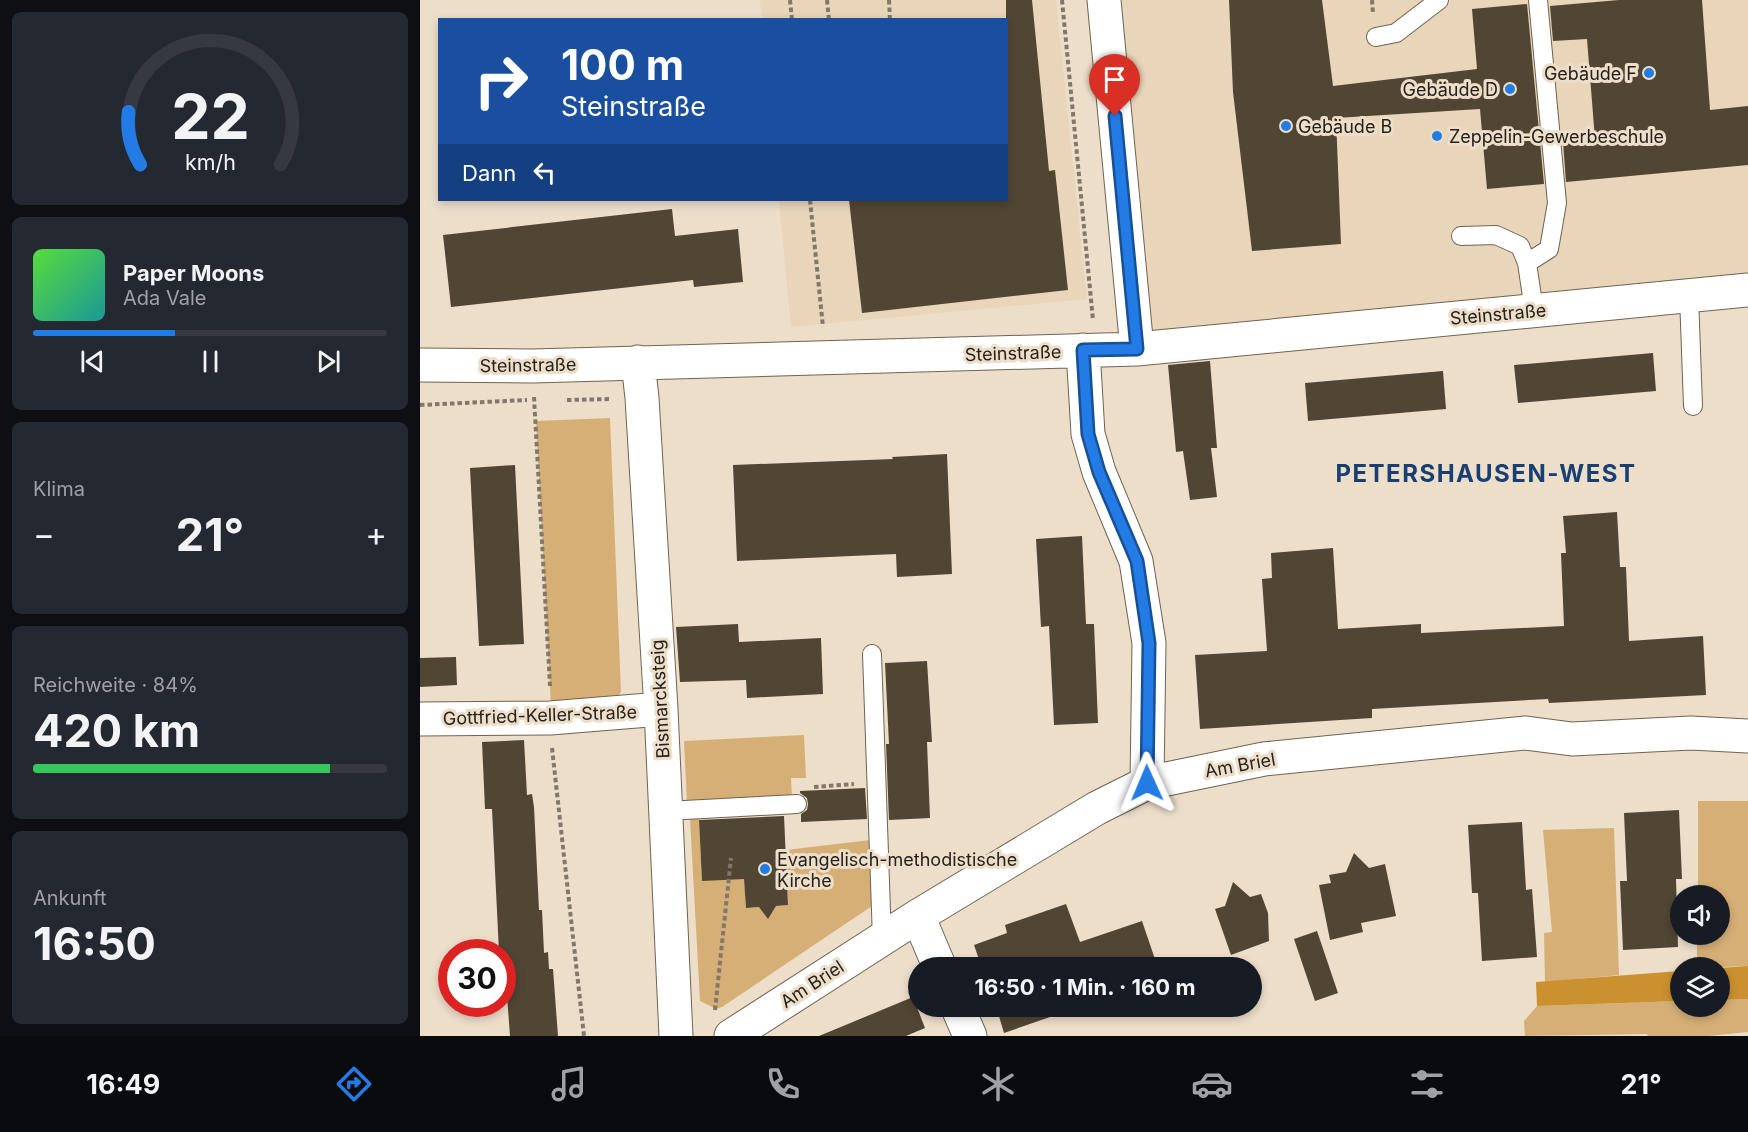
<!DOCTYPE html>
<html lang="de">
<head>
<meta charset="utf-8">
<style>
  body { margin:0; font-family:Inter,sans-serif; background:#242831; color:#f1f3f6; height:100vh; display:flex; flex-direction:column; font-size:22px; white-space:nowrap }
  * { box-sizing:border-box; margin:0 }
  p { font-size:20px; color:#9ea1a6 }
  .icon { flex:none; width:33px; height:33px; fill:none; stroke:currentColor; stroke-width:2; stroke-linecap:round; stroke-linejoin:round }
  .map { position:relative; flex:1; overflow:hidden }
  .sheet { display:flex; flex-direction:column; gap:12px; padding:12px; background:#0d0f14; width:420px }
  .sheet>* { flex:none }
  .banner { position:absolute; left:18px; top:18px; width:570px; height:183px; border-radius:0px; box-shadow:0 3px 9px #0003; background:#1a4fa0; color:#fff; overflow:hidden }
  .fabs { position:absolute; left:1250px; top:885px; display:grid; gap:12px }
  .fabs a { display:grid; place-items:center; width:60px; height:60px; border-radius:50%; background:#171b24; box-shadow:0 3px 9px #0003; font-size:30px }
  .speed { position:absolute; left:18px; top:939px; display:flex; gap:12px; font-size:30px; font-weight:700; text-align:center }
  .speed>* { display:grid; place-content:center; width:78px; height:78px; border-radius:50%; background:#171b24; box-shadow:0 3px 9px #0003; line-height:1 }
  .speed .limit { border:9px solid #d22; background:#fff; color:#111 }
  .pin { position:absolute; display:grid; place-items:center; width:51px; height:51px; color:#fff; margin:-62px -26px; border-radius:50% 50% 50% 0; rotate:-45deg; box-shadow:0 0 6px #0007 }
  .pin .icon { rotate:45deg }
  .me { position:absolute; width:66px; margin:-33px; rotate:359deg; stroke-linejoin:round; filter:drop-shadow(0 0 4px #0008) }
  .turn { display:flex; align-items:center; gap:21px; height:126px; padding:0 24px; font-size:27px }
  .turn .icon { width:78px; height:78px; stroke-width:2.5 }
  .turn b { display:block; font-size:42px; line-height:51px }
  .then { display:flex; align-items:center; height:57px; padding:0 24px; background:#0003; gap:12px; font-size:22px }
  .big { font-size:45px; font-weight:700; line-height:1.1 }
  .sheet .tile { flex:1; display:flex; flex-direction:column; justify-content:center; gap:9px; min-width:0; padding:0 21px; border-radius:9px; background:#242831 }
  .sheet .dial { align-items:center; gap:0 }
  .dial svg { height:156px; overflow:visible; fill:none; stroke:#363941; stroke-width:7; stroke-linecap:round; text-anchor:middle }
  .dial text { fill:#f1f3f6; stroke:none }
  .song { display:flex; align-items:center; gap:18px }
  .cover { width:72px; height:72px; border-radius:9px; background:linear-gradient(135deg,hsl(110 70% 55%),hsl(180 70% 35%)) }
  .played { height:6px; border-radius:3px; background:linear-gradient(90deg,#237be5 40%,#363941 40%) }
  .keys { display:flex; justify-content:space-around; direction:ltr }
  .heat { display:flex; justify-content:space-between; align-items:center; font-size:33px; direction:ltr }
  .charge { height:9px; border-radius:4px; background:linear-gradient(90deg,#34c759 84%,#363941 0) }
  .trip { position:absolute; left:488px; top:957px; width:354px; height:60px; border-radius:30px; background:#171b24; box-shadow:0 3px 9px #0003; font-weight:700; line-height:60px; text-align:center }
  .tabs { display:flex; height:96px; justify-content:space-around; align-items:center; background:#090b0e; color:#9ea1a6 }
  .tabs .icon { width:42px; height:42px }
  .tabs .on { color:#237be5 }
  .tabs b { font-size:27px; color:#f1f3f6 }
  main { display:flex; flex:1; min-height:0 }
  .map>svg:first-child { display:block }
  .built { fill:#e8d5ba }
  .green { fill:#d6af77 }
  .forest { fill:#cb9130 }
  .building { fill:#514534 }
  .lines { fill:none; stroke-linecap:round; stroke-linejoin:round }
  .service-casing { stroke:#6f6351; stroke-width:20 }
  .minor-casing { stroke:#6f6351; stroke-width:35 }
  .path { stroke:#81786b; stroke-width:4; stroke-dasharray:4.5 3; stroke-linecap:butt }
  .service { stroke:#fff; stroke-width:18 }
  .minor { stroke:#fff; stroke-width:33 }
  .route-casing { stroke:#175095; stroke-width:15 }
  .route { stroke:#237be5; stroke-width:10 }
  .poi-dot { fill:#237be5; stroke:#eddeca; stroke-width:2 }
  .labels { text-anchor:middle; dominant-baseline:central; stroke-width:6; stroke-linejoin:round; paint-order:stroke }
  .poi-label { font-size:18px; fill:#26211a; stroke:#eddeca; text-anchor:start }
  .street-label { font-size:18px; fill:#26211a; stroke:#eddeca }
  .district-label { font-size:24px; font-weight:bold; letter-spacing:1.5px; fill:#173f73; stroke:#eddeca }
</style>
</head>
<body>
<main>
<section class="sheet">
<div class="tile dial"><svg viewBox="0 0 100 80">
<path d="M14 69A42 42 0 1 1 86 69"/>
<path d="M14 69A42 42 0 0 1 8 42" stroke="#237be5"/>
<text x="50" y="56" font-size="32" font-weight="700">22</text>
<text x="50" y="72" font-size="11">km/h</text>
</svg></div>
<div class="tile">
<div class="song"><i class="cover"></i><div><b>Paper Moons</b><p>Ada Vale</p></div></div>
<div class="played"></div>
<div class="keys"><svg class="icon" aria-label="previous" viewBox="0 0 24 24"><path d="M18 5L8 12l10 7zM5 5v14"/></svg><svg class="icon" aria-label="pause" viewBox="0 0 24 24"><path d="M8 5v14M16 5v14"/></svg><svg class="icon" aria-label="next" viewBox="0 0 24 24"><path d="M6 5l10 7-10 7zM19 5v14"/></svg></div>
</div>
<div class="tile"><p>Klima</p>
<div class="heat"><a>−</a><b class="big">21°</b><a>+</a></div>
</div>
<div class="tile"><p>Reichweite · 84%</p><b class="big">420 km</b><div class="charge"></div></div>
<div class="tile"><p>Ankunft</p><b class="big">16:50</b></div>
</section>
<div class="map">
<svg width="1328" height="1036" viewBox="0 0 1328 1036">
  <rect width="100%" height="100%" fill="#eddeca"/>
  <!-- built -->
  <path class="built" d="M340,0h296l31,299 -296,28 -12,-127h227v-180l-244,-1z
    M694,0h634v273l-264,32 -338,32z"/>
  <!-- green -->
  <path class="green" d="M190,418l11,274 -4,6 -66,9 -15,-286z
    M384,735l2,43h-15l1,20 -105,5 -3,-62z
    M1278,801h50v165l-51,2v-33l22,-1v-38l-21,-1z
    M279,818l3,63 41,-23 3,50 13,-1 13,5 4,-6 12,-1 -2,-55 84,-10 2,66 -150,101 -6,2 -16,-8 -10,-182z
    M1194,828l5,147 -74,7 -1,-49 8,-1 -9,-102z
    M1328,999v33l-40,4h-60l-1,-2 -122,2 -1,-15 13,-15 143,-5v5h39v-6z"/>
  <!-- forest -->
  <path class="forest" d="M1328,966v33l-29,1v-32z
    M1260,971v30l-143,5 -1,-24z"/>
  <!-- building -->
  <path class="building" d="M586,0h26l17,171 6,-1 13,120 -206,23 -13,-113h157z
    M809,0h93l11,86 144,-17 -5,-60 55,-5 17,180 -57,5 -7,-80 -144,9 5,126 -89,7 -19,-159z
    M1199,0h83l8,110 38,-4v59l-182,17 -3,-40 32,-3 -8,-100 -34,2 -3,-35z
    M252,209l3,27 63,-7 5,53 -49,5 -1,-7 -242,27 -8,-72z
    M1233,353l3,38 -138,12 -4,-38z
    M790,361l7,87h-6l6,49 -27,3 -7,-49 -7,1 -8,-87z
    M1023,371l3,38 -138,12 -3,-38z
    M527,454l5,120 -55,3 -1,-23 -159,7 -4,-96 160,-6 -1,-2z
    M95,465l9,179 -45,2 -9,-178z
    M1197,512l3,55h6l3,74 74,-5 3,59 -157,8 -1,-4 -176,10v9l-172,11 -5,-74 72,-4 -5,-72 10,-1 -1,-25 62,-5 5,81 83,-5v9l143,-7 -3,-73h5l-3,-37z
    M662,536l4,88h8l4,99 -44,2 -5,-99 -8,1 -5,-88z
    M318,624l1,18 82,-4 2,56 -76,4 -1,-18 -66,2 -4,-55z
    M36,657l1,28 -37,2v-29z
    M507,661l5,81h-5l3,76 -41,2 -3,-76h3l-4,-81z
    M104,740l3,55 5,-1 2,13 5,103h3l2,43 4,-1 1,17h4l5,67h-48l-6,-80 -2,-4h-3l-7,-143h-7l-3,-67z
    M445,788l2,31 -66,3v-8l6,-4 1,-6 -1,-6 -7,-5v-2z
    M1259,810l3,69h-6l2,68 -55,3 -3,-69h7l-3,-68z
    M364,816l4,89 -12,1 -8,13 -9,-12 -13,1 -2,-29 -42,2 -3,-61z
    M1102,822l4,68 6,-1 5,68 -55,4 -4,-68h-6l-4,-68z
    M934,853l15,15 16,-4 11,52 -35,7 2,9 -33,8 -11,-55 12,-2 -2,-8 17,-3z
    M813,882l17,15 11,-3 7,19 1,28 -38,14 -16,-46 10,-3z
    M646,904l14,38 62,-21 16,47h-176l-8,-23 33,-12 -2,-8z
    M897,931l21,62 -23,8 -21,-62z
    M493,997l12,31 -19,8h-87z
    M576,1006h76l1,3 -69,24z"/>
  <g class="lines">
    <!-- service casing -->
    <g class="service-casing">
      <path id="service" d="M956,37l20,-4 43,-33
        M1041,236l35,-1 24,11 7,17
        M1269,296l4,110
        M1114,310l-7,-47 22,-14 8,-46 -19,-203
        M452,654l10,285
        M246,811l131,-7"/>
    </g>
    <!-- minor casing -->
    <g class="minor-casing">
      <path id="minor" d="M684,0l33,349
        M663,350l5,84 11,38 37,89 13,82 -2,140
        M218,362l4,36 19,311 15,327
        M0,365l113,1 604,-17 611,-59
        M0,719l130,-1 111,-9
        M498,916l22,52
        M537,1006l13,30
        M311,1036l187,-120 179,-108 50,-25 117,-24 262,-26 46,6 119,-6 57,3"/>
    </g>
    <!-- path -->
    <path class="path" d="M370,0l2,20
      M407,0l2,20
      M469,0l1,20
      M642,0l31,320
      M952,0l1,14
      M390,200l13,127
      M114,397l16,289
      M147,400l44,-1
      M0,405l107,-5
      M132,748l32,288
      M394,787l40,-3
      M295,1010l16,-152"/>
    <!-- service -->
    <use href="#service" class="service"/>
    <!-- minor -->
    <use href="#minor" class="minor"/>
  </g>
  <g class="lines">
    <!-- route casing -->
    <g class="route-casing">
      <path id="route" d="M695,116l22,233 -54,1 5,84 11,38 38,89 12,82 -2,140"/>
    </g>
    <!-- route -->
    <use href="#route" class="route"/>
  </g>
  <!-- markers -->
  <g class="poi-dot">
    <circle cx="1229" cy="73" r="6"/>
    <circle cx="1090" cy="89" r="6"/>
    <circle cx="866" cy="126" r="6"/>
    <circle cx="1017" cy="136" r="6"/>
    <circle cx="345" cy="869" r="6"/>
  </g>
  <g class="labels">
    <!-- poi labels -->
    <g class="poi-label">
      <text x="1217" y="73" text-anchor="end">Gebäude F</text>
      <text x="1078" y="89" text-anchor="end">Gebäude D</text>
      <text x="878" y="126">Gebäude B</text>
      <text x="1029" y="136">Zeppelin-Gewerbeschule</text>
      <text x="357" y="859">Evangelisch-methodistische<tspan x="357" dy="21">Kirche</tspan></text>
    </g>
    <!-- street labels -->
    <g class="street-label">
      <text transform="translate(1078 314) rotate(-5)">Steinstraße</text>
      <text transform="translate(593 353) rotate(-2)">Steinstraße</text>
      <text transform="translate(108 365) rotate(-1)">Steinstraße</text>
      <text transform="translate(240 699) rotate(-93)">Bismarcksteig</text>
      <text transform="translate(120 715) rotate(-2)">Gottfried-Keller-Straße</text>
      <text transform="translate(820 765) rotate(-10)">Am Briel</text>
      <text transform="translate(392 984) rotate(-33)">Am Briel</text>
    </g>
    <!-- district labels -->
    <g class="district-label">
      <text x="1066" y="473">PETERSHAUSEN-WEST</text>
    </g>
  </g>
</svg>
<div class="fabs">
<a><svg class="icon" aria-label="sound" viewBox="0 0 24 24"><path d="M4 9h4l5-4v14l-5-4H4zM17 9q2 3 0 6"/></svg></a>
<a><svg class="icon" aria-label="layers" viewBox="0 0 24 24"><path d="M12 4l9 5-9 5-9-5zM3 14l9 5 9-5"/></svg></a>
</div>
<div class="speed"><div class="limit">30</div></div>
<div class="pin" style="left:695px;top:116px;background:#d93025"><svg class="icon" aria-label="arrive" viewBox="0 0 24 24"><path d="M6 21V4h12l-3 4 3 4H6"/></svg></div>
<svg class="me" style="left:727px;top:783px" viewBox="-20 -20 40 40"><path d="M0-17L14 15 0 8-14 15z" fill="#237be5" stroke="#fff" stroke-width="4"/></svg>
<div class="trip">16:50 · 1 Min. · 160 m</div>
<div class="banner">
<div class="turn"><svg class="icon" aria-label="right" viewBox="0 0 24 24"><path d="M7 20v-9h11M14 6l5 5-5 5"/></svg><div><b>100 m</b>Steinstraße</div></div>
<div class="then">Dann<svg class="icon" aria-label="left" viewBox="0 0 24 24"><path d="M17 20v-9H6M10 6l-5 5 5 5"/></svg></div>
</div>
</div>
</main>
<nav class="tabs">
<b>16:49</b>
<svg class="icon on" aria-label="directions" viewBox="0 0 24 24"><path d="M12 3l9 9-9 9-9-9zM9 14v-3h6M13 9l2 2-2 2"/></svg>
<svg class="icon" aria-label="music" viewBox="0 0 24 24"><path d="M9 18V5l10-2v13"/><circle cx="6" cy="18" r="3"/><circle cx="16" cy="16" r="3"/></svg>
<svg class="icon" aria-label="phone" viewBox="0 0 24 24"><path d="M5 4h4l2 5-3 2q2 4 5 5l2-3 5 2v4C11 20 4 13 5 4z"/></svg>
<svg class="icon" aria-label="climate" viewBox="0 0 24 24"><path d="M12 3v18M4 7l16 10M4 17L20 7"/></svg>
<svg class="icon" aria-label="car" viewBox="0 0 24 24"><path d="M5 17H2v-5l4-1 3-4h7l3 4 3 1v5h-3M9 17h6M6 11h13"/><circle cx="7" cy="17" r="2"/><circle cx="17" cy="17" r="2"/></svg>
<svg class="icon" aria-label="filters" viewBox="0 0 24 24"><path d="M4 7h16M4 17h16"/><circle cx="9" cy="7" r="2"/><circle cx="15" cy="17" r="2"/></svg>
<b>21°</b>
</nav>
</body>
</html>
